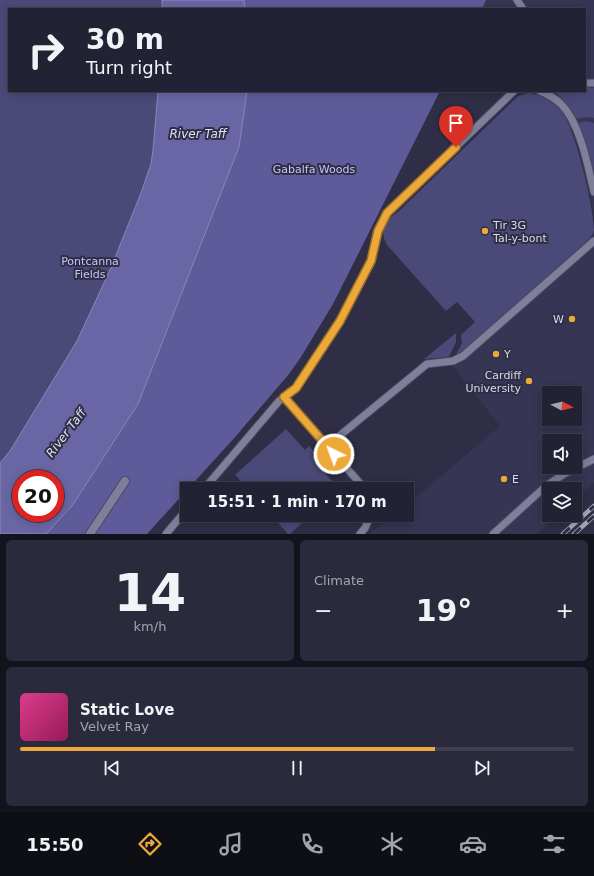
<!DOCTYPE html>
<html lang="en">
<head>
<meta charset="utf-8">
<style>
  body { margin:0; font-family:"DejaVu Sans",sans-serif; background:#2b2a3c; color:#f1f3f6; height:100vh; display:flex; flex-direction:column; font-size:15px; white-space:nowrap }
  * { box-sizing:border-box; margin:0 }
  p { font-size:13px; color:#a3a4ac }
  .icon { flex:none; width:22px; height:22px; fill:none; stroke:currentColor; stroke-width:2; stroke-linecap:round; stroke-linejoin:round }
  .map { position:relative; height:534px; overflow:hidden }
  .drawer { display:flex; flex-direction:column; gap:6px; padding:6px; background:#13131d; flex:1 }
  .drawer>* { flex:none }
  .top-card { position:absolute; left:8px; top:8px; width:578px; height:84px; border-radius:0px; box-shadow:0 2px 10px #0003,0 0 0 1px #403f4f; background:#232234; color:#f1f3f6; overflow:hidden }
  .needle { width:26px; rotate:97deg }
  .fabs { position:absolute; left:542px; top:386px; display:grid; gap:8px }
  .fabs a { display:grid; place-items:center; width:40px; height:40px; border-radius:0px; background:#232234; box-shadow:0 2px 10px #0003,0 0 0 1px #403f4f; font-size:20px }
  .speed { position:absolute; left:12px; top:470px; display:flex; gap:8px; font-size:20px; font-weight:700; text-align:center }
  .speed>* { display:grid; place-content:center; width:52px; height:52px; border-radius:50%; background:#232234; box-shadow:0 2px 10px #0003,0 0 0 1px #403f4f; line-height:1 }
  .speed .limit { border:6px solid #d22; background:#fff; color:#111 }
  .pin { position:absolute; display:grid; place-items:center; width:34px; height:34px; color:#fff; margin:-41px -17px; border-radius:50% 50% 50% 0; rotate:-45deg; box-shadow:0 0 4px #0007 }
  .pin .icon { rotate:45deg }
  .me { position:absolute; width:44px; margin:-22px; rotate:318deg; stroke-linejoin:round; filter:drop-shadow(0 0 3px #0008) }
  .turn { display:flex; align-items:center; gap:14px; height:84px; padding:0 12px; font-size:18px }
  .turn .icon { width:52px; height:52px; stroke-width:2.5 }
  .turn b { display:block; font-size:28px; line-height:34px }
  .big { font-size:30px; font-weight:800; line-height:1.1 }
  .drawer .widget { flex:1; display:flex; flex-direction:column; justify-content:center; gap:6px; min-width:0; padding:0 14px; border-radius:6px; background:#2b2a3c }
  .drawer .dial { align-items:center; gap:0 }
  .dial b { font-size:52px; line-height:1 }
  .song { display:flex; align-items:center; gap:12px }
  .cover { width:48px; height:48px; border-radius:6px; background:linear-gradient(135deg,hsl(330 70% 55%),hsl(330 70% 35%)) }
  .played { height:4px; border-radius:2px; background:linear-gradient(90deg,#eca93a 75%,#403f4f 75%) }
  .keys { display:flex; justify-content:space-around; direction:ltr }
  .heat { display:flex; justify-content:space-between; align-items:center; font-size:22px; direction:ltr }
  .drawer .tiles { flex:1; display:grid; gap:6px; grid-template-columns:1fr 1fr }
  .widget:last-child { grid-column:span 2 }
  .trip { position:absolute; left:180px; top:482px; width:234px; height:40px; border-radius:0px; background:#232234; box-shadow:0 2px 10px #0003,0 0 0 1px #403f4f; font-weight:800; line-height:40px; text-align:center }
  .menu { display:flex; height:64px; justify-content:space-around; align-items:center; background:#0e0e15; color:#a3a4ac }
  .menu .icon { width:28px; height:28px }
  .menu .current { color:#eca93a }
  .menu b { font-size:18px; color:#f1f3f6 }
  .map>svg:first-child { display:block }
  .built { fill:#363553; fill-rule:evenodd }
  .green { fill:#4b4977 }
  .forest { fill:#5f5b9a }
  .water { fill:#6a66a5; stroke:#8b88b9; fill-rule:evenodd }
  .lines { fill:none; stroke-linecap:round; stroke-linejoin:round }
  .service-casing { stroke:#49495d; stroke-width:9 }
  .minor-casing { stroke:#49495d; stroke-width:10 }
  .service { stroke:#7f7f9c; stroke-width:7 }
  .minor { stroke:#7f7f9c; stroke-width:8 }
  .rail-casing { stroke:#a7a6b9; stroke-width:4.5 }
  .rail { stroke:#2f2e46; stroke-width:3; stroke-dasharray:9; stroke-linecap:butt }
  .route-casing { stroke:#996e26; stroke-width:10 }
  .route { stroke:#eca93a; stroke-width:7 }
  .poi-dot { fill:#eca93a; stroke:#2f2e46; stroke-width:1.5 }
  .labels { text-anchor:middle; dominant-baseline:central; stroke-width:4; stroke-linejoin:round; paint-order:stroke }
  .park-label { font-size:11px; fill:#c6c5fc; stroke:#2f2e46 }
  .poi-label { font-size:11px; fill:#d9d9e9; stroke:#2f2e46; text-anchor:start }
  .water-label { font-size:12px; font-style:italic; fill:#e0e1f4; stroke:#2f2e46 }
</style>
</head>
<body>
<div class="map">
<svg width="594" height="534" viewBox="0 0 594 534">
  <rect width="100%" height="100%" fill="#2f2e46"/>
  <!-- built -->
  <path class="built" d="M486,0h108v214l-11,-52 -10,-29 -14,-26 -7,-5 -10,-5 -13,-4 5,-2h51v-82h-99l-3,-3z
    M594,230v253l-19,17v-11h-26v26h10l-22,19h-168l25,-19h13v-10l93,-79 -45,-57 -6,-12 10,-4 15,-11 112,-100zM549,393h26v26h-26zM549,441h26v26h-26z"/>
  <!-- green -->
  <path class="green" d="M0,0h162v9h-153v82h149l-5,59 -2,14 -10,29 -31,77 -33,71 -67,110 -10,12z
    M585,87l9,1v30l-8,-1 -10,2c-5,-9 -10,-18 -19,-25l-1,-3h29z
    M529,93c11,2 22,7 30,15 16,16 35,100 35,122 -1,5 -5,9 -8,12l-112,100 -18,13 6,-12 -1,-8 14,-13 -18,-20 -11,9 -59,-66c-8,-15 -3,-25 11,-33l120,-116z
    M586,121l8,2v51l-7,-26 -9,-25z
    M456,333v9l-7,15 -25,2z
    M286,429l19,21 4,-4 15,17 -4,4 19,22h-92l-10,-12 -2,-2z
    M271,515h40l-21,19h-2z"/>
  <!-- forest -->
  <path class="forest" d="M244,0h242l-4,9h-237z
    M247,91h193l-107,213 -32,53 -12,17 -53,62 -89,98h-101l26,-28 66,-102 101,-257z"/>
  <!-- water -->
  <path class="water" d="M162,0h82l1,9h-83z
    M158,91h89l-8,56 -101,257 -66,102 -26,28h-46v-71l10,-12 67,-110 33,-71 31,-77 10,-29 2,-14zM21,479h34v34h-34z"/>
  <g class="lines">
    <!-- service casing -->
    <g class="service-casing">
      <path id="service" d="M517,0l6,9
        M585,83h9
        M540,91c7,3 15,7 21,13 19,19 27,62 33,88
        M284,397l81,92
        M327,446l100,-82 26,-3 10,-5 131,-115
        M204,489l75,-88 17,-13 44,-67 31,-60 7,-30 9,-18 127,-122
        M166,534l21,-25
        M360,534l5,-6 6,-13
        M493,534l53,-48 18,-12 30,-15"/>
    </g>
    <!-- minor casing -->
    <g class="minor-casing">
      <path id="minor" d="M90,534l35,-53"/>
    </g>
    <!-- service -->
    <use href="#service" class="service"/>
    <!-- minor -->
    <use href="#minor" class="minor"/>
    <!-- rail casing -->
    <g class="rail-casing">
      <path id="rail" d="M563,534l31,-28
        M574,534l20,-18"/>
    </g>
    <!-- rail -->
    <use href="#rail" class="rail"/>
  </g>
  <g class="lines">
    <!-- route casing -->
    <g class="route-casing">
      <path id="route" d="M334,454l-50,-57 12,-9 44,-67 31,-60 7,-30 9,-18 69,-66"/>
    </g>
    <!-- route -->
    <use href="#route" class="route"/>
  </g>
  <!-- markers -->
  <g class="poi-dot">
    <circle cx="485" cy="231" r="4"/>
    <circle cx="572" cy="319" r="4"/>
    <circle cx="496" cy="354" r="4"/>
    <circle cx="529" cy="381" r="4"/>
    <circle cx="504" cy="479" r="4"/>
  </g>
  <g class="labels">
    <!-- park labels -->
    <g class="park-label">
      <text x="314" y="169">Gabalfa Woods</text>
      <text x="90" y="261">Pontcanna<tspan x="90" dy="13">Fields</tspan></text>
    </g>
    <!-- poi labels -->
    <g class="poi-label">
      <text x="493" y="225">Tir 3G<tspan x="493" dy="13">Tal-y-bont</tspan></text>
      <text x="564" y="319" text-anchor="end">W</text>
      <text x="504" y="354">Y</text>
      <text x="521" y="375" text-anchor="end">Cardiff<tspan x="521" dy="13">University</tspan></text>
      <text x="512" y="479">E</text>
    </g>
    <!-- water labels -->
    <g class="water-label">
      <text x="198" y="134">River Taff</text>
      <text transform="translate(66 433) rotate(-53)">River Taff</text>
    </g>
  </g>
</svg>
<div class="fabs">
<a><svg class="needle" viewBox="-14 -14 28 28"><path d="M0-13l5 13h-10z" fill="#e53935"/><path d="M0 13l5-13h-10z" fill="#a3a4ac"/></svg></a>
<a><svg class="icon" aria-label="sound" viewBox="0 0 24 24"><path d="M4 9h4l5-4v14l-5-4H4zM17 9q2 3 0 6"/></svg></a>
<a><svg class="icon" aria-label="layers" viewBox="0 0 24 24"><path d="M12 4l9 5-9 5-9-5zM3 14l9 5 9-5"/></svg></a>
</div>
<div class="speed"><div class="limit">20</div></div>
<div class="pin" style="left:456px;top:147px;background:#d93025"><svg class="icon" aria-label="arrive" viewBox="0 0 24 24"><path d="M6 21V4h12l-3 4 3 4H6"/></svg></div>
<svg class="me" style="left:334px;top:454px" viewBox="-20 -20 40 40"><circle r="17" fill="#eca93a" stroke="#fff" stroke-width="3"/><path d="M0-11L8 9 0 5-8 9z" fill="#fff"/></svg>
<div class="trip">15:51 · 1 min · 170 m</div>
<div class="top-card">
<div class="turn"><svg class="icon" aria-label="right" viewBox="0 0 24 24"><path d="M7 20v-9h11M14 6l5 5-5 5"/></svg><div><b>30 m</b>Turn right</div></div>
</div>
</div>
<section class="drawer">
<div class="tiles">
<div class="widget dial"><b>14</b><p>km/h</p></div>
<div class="widget"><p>Climate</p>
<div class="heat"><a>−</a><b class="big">19°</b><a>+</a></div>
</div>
<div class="widget">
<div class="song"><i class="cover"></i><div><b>Static Love</b><p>Velvet Ray</p></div></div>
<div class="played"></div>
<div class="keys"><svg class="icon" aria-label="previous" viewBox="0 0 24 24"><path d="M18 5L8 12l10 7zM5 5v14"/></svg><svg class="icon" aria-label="pause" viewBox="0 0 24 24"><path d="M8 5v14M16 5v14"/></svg><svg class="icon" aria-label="next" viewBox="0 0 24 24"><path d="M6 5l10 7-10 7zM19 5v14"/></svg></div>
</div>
</div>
</section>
<nav class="menu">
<b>15:50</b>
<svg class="icon current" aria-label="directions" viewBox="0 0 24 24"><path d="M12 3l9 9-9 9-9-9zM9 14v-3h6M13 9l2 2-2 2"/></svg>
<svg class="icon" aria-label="music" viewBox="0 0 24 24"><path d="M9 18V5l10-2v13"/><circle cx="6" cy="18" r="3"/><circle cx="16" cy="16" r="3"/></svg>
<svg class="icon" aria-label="phone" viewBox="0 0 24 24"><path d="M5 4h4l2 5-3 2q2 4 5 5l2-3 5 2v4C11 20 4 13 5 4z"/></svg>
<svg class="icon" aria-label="climate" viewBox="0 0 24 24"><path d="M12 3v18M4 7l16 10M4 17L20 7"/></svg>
<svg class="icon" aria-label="car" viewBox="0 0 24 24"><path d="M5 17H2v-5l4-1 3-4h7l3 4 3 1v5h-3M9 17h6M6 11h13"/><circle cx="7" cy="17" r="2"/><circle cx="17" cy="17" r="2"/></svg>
<svg class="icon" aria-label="filters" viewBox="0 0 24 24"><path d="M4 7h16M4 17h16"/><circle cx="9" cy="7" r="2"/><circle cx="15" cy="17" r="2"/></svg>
</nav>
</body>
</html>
